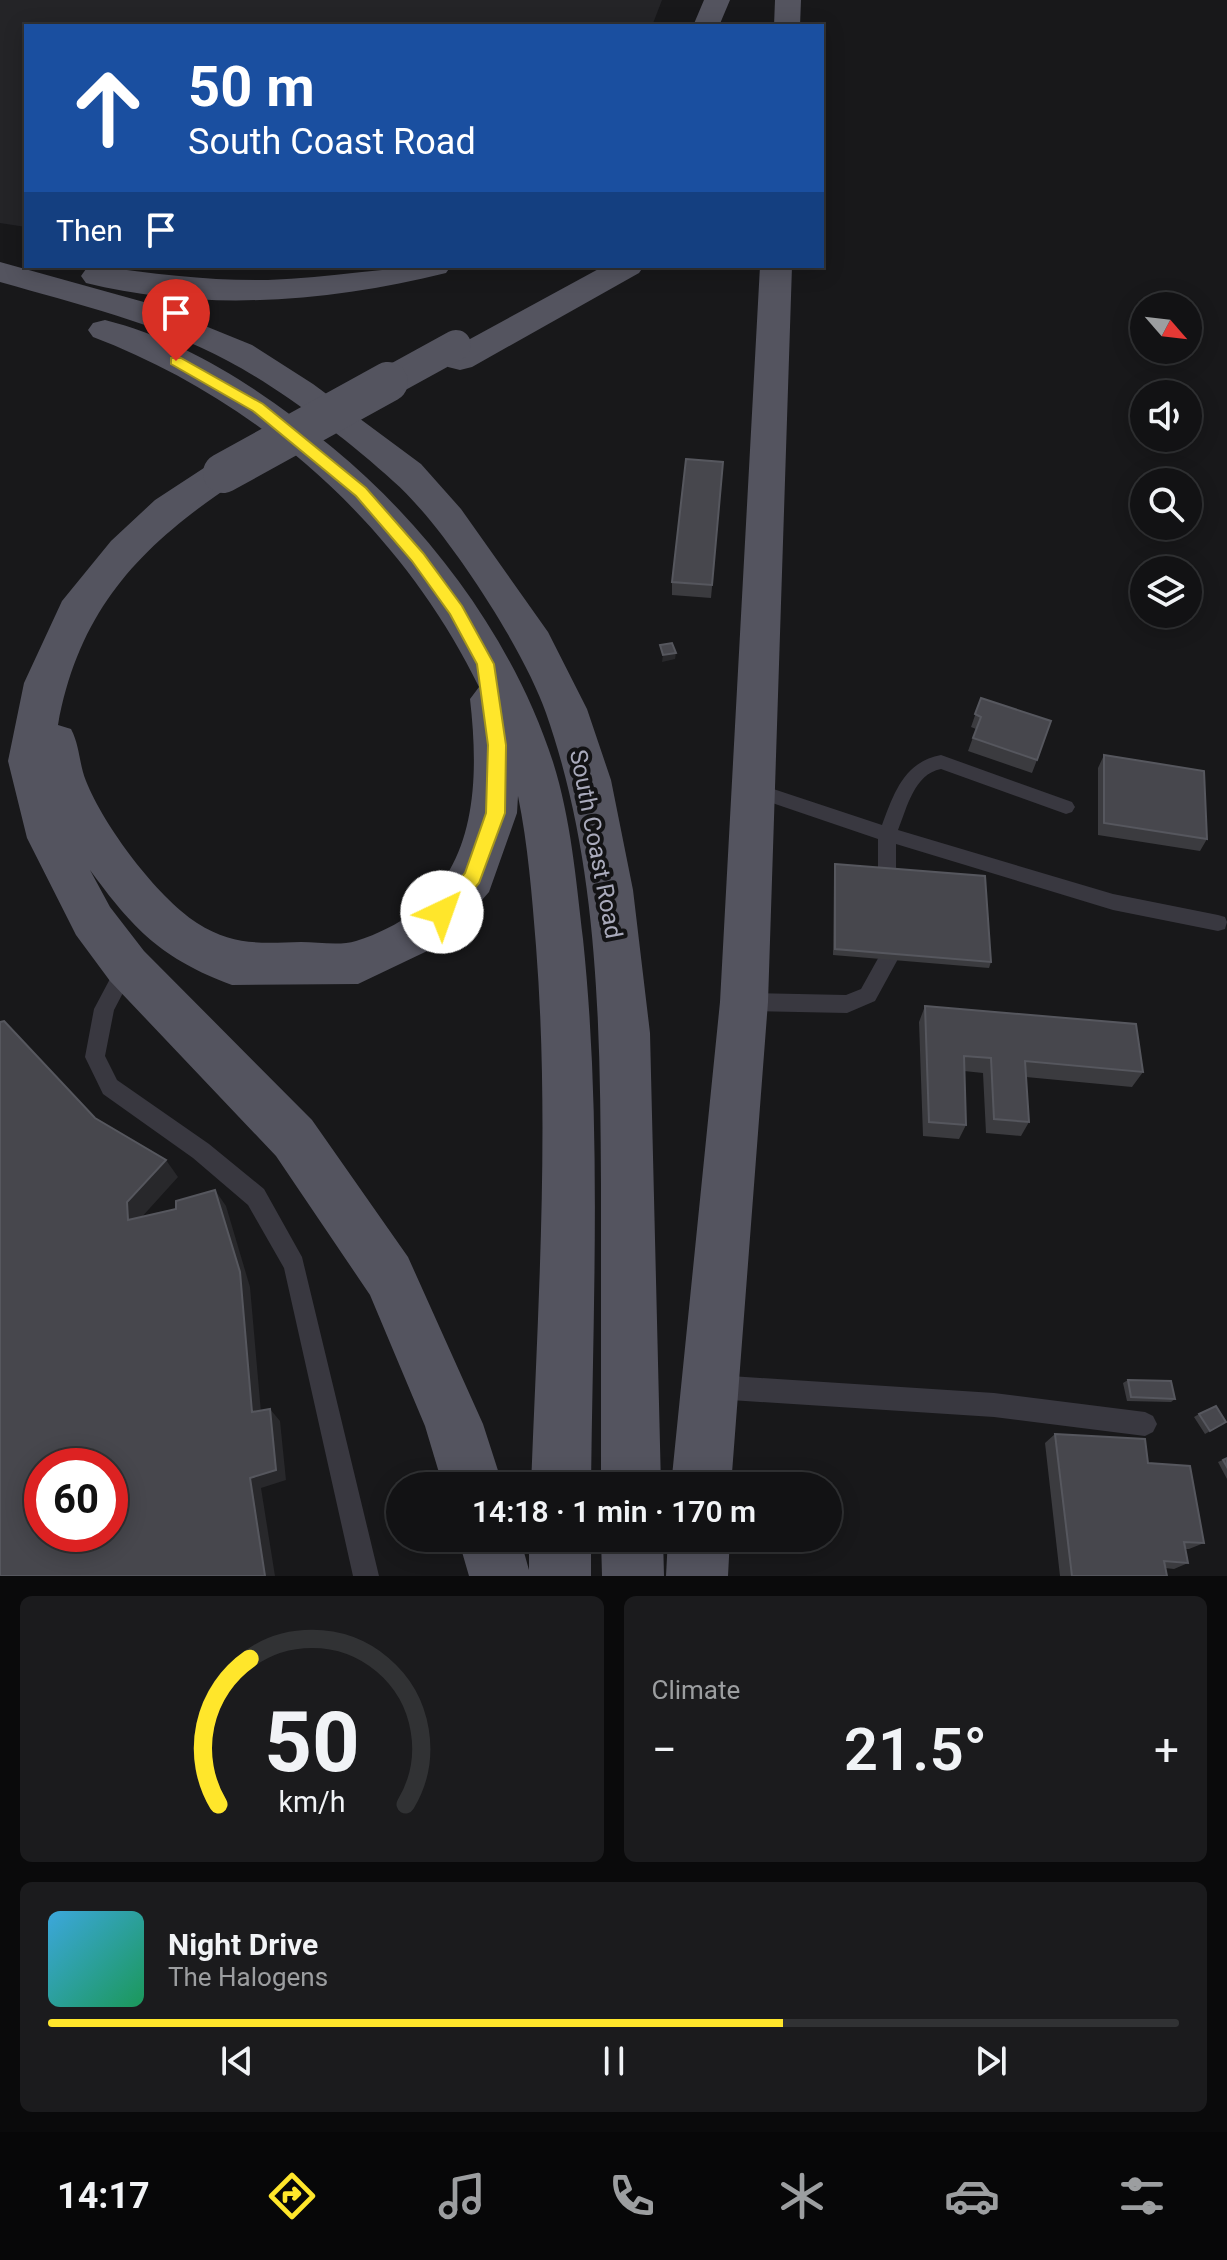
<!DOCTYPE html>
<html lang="en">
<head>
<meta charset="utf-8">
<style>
  body { margin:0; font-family:Roboto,sans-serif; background:#1b1b1d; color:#f1f3f6; height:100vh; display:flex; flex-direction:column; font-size:30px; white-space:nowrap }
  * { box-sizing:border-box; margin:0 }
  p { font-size:26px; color:#9c9ea0 }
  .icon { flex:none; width:44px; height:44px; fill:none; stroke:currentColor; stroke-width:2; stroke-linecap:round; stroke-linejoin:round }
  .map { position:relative; height:1576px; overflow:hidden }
  .panel { display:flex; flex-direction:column; gap:20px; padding:20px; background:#0a0a0b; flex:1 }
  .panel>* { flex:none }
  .guide { position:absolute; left:24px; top:24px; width:800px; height:244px; border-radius:0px; box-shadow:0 4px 20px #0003,0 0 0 2px #313234; background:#1a4fa0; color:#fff; overflow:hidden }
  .needle { width:52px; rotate:118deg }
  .fabs { position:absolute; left:1130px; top:292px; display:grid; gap:16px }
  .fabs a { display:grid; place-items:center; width:72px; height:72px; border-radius:50%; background:#121214; box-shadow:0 4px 20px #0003,0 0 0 2px #313234; font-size:40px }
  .speed { position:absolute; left:24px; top:1448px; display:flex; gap:16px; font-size:40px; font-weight:700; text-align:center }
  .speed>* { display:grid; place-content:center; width:104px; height:104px; border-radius:50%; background:#121214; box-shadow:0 4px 20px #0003,0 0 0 2px #313234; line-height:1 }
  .speed .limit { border:12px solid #d22; background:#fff; color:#111 }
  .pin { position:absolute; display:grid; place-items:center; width:68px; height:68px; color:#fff; margin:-82px -34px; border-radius:50% 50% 50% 0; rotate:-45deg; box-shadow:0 0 8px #0007 }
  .pin .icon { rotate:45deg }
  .me { position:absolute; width:88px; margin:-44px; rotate:42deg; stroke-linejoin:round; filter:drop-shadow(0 0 6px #0008) }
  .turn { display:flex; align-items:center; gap:28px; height:168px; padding:0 32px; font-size:36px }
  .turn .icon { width:104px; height:104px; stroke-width:2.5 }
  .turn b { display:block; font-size:56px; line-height:68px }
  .then { display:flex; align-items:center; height:76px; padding:0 32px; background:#0003; gap:16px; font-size:30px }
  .big { font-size:60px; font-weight:600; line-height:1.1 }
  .panel .card { flex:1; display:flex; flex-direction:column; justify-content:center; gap:12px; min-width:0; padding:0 28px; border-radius:12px; background:#1b1b1d }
  .panel .dial { align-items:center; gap:0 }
  .dial svg { height:208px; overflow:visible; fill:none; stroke:#313234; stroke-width:7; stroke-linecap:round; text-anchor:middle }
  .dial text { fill:#f1f3f6; stroke:none }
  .song { display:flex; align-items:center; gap:24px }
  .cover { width:96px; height:96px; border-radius:12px; background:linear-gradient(135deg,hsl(200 70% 55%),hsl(150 70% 35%)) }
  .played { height:8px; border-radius:4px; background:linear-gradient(90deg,#ffe62b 65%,#313234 65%) }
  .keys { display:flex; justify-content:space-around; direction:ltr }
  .heat { display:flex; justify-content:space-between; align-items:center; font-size:44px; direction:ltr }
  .panel .tiles { flex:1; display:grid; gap:20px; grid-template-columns:1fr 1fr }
  .card:last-child { grid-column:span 2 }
  .trip { position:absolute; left:386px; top:1472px; width:456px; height:80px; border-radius:40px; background:#121214; box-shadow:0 4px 20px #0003,0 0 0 2px #313234; font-weight:600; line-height:80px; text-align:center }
  .menu { display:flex; height:128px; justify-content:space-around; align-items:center; background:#070708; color:#9c9ea0 }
  .menu .icon { width:56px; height:56px }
  .menu .current { color:#ffe62b }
  .menu b { font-size:36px; color:#f1f3f6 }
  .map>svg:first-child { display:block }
  .built { fill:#242427 }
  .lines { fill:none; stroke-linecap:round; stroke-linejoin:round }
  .lane { fill:#393840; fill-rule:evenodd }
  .primary { fill:#54545f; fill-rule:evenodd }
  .primary-bridge-far1 { stroke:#54545f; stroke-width:30 }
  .primary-bridge { stroke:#54545f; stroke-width:40 }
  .wall { fill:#3b3b3f }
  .shaded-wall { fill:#28282b }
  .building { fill:#47474d; stroke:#56575e; stroke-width:2; fill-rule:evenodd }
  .route { fill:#ffe62b; stroke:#a6961c; stroke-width:2 }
  .labels { text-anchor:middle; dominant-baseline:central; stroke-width:8; stroke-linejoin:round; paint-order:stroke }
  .street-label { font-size:24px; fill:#a9aabb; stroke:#131315 }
</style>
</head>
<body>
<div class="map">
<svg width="1227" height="1576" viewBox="0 0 1227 1576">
  <rect width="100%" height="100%" fill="#18181a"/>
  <!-- built -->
  <path class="built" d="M0,0h662l-10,26h-626v201l-26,-4z"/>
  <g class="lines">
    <!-- lane -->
    <path class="lane" d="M941,755l131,47 3,5 -3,5 -6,2 -125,-45c-27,5 -34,39 -43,61l215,64 105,21 7,2 2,5 -2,7 -7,2 -105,-21 -217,-66v31l-2,6 -7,2 -7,-2 -2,-6v-36l-129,-44 -3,-5 3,-5 6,-2 127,42c12,-32 22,-63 59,-70z
      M888,950l7,3 3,6 -23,42 -28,12 -101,-2 -7,-3 -3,-6 3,-6 7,-3 100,2 15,-6 20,-36z
      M127,957l7,3 3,6 -23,44 -9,46 12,24 92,64 55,45 38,68 77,319h-26l-69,-308 -36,-63 -55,-47 -90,-64 -18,-37 9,-48 26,-49z
      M715,1375l279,18 151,19 8,4 4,8 -4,8 -8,4 -151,-19 -279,-18 -8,-4 -4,-8 4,-8z"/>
    <!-- primary -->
    <path class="primary" d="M704,0h26l-11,26h-26z
      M775,0h26l-1,26h-26z
      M0,262l151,42 101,41 61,39 108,80 40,45 87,123 39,77 24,71 22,110 17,143 11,453h-60c0,-101 0,-202 0,-302 -1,-158 -2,-320 -55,-471 -22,-64 -102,-188 -153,-232 -45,-41 -112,-92 -165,-120 -71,-38 -151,-57 -228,-79z
      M97,266c57,8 114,15 171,14 62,-2 121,-14 183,-14l-5,7c-116,29 -243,39 -360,10l-5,-7 5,-7z
      M604,266h40l-5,7 -167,94 -12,3 -12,-3 -5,-8 5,-8z
      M760,266h32l-24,736 -37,484h-60l49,-484z
      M105,320c84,21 161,73 228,128 97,80 181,193 220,314 18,57 23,118 30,177 19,182 10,365 8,547h-60c7,-180 19,-360 5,-540 -4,-50 -8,-101 -18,-150l-1,17 -28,79 -45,51 -86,41 -126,1c-70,-26 -99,-56 -142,-115l20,37 34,44 168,169 96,137 75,167 20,62h-60l-18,-60 -55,-131 -94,-139 -166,-175 -34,-46 -49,-97 -19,-77 16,-78 38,-82 49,-60 44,-41 55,-36 13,-3 13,3 5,9 -5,9c-95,63 -157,127 -178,243l13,4c9,17 8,35 15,52 18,45 70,115 111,142 36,23 63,20 104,19 17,0 39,4 55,-1 116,-36 126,-138 114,-242l9,-12c-78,-160 -220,-287 -386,-350l-5,-7 5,-7z
      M458,1538h62l9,32v-32h62v38h-122z
      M601,1538h62l1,38h-62z
      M668,1538h62l-2,38h-62z"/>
    <!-- primary-bridge-far1 -->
    <path class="primary-bridge-far1" d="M385,384l71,-39"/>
    <!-- primary-bridge -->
    <path class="primary-bridge" d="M223,473l165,-91"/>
  </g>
  <!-- wall -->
  <path class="wall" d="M723,462l-12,136 -39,-3v-13z
    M981,698l56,62 -5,13 -64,-22 8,-22 -5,-2z
    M1104,755l103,84 -7,12 -102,-16v-67z
    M835,864l156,98 -2,6 -156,-13 1,-85z
    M925,1006l218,66 -11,15 -106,-10 3,45 -8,14 -35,-3 -3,-60 -19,-2 2,54 -7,14 -36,-3 -4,-114z
    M1128,1380l47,19 -4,3 -44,-1 -4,-18z
    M1199,1414l27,8 -21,12 -11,-17z
    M1055,1434l93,29 56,80 -15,6h-4l3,14 -14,6 -9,-1 2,8h-107l-15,-133z
    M1227,1458v21l-9,-17z"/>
  <!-- shaded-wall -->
  <path class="shaded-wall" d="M676,653l-1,6 -13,3 1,-7z
    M166,1160l12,17 -38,42 -12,1 -1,-18z
    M215,1190l11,16 24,81 12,137 -10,-12z
    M270,1409l10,12 6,59 -25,8 14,88h-10l-15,-98z"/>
  <!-- building -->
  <path class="building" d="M686,459l37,3 -11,123 -40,-3z
    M672,643l4,10 -13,2 -3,-10z
    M981,698l70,23 -14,39 -64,-22 8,-21 -6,-3z
    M1104,755l100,16 3,68 -103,-16z
    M835,864l150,12 6,86 -156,-13z
    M925,1006l211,18 7,48 -118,-11 4,61 -35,-3 -3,-61 -27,-2 2,69 -37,-3z
    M4,1021l91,97 71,42 -39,42 1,18 48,-11v-8l39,-11 25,82 12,140 18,-3 6,61 -26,8 15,98h-265v-554zM42,1466h68v68h-68z
    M1128,1380l43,1 4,18 -44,-2z
    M1216,1406l10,16 -16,9 -11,-17z
    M1055,1434l90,5 3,24 42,3 14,77 -20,-1 4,21 -24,-2 3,15h-95z
    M1227,1458v9l-4,-7z"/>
  <!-- route -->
  <path class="route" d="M171,358h10l82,46 103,84 57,65 39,53 32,58 12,81 -1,68 -26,70 -30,35h-14l-3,-6 33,-39 21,-60 2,-68 -11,-81 -27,-50 -38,-53 -56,-65 -103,-85 -82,-47z"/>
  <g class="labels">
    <!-- street labels -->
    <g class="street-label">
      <text transform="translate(596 844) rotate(79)">South Coast Road</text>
    </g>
  </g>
</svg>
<div class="fabs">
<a><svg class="needle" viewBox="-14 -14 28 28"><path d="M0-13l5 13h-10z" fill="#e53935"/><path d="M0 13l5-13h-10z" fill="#9c9ea0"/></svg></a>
<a><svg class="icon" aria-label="sound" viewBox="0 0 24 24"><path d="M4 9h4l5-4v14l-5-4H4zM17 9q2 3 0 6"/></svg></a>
<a><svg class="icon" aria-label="search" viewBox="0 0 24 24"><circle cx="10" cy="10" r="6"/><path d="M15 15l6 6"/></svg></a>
<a><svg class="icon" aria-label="layers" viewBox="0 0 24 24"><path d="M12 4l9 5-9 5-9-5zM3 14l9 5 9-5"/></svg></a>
</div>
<div class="speed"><div class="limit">60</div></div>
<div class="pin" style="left:176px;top:361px;background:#d93025"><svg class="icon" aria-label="arrive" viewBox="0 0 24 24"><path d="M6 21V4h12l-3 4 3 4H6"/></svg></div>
<svg class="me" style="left:442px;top:912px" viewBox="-20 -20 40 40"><circle r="19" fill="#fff"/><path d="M0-13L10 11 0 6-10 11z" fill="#ffe62b"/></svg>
<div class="trip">14:18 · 1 min · 170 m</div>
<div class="guide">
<div class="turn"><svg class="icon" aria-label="ahead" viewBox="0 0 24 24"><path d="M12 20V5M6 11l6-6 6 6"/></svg><div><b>50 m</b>South Coast Road</div></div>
<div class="then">Then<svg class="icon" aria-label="arrive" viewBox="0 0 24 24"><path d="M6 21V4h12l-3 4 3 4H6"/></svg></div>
</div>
</div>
<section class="panel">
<div class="tiles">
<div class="card dial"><svg viewBox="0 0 100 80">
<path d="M14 69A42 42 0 1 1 86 69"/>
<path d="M14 69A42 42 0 0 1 26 13" stroke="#ffe62b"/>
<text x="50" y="56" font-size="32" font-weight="700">50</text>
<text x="50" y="72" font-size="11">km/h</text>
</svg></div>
<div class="card"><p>Climate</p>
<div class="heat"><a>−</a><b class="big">21.5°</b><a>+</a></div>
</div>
<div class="card">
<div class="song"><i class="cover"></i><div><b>Night Drive</b><p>The Halogens</p></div></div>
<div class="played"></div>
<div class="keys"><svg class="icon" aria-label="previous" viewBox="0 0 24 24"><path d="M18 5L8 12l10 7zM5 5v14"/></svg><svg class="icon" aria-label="pause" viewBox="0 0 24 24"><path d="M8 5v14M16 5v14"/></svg><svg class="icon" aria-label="next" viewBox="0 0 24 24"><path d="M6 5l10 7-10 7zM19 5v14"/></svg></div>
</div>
</div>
</section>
<nav class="menu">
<b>14:17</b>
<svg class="icon current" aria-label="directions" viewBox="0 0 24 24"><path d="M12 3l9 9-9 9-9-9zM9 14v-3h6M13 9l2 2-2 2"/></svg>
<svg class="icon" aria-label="music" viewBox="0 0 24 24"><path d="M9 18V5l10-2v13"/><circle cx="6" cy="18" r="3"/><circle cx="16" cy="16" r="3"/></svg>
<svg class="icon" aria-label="phone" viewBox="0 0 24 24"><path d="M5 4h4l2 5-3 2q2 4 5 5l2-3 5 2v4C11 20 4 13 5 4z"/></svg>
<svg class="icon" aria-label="climate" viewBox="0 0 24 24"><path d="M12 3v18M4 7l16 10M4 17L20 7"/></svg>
<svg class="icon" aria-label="car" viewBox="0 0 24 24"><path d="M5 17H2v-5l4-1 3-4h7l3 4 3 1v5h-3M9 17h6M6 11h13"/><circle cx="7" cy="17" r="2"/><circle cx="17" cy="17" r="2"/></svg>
<svg class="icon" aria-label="filters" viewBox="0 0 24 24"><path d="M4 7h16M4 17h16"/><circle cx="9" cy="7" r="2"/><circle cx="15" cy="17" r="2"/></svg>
</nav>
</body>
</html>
